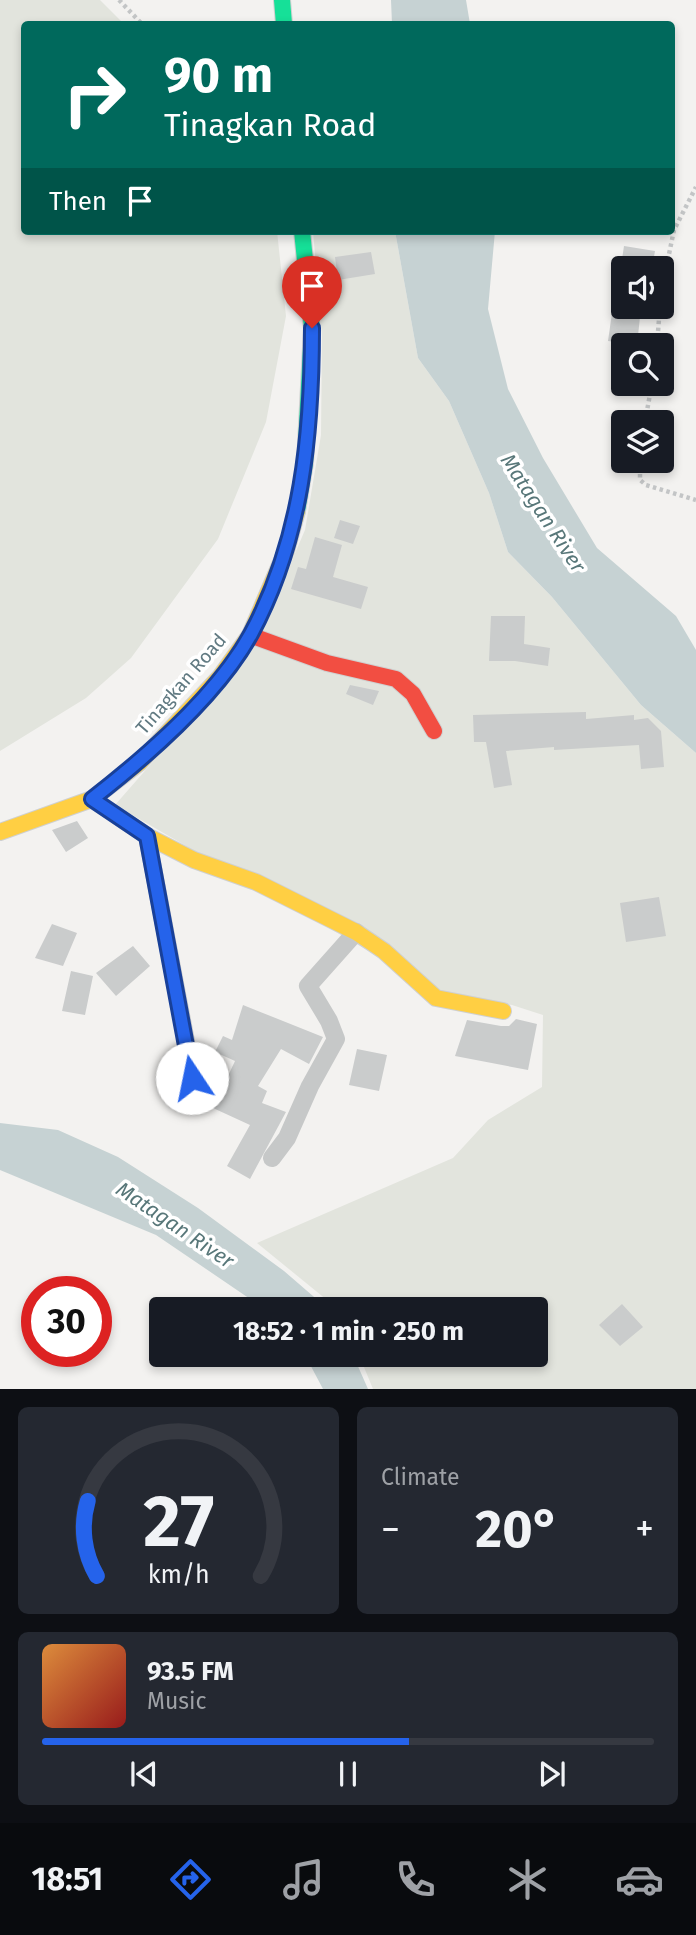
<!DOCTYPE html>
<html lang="en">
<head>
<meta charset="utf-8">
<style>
  body { margin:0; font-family:"Fira Sans",sans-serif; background:#242831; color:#f1f3f6; height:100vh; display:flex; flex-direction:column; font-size:26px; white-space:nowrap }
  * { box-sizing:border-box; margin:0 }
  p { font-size:23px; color:#9ea1a6 }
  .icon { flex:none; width:38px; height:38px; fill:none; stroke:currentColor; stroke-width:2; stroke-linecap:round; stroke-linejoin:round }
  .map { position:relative; height:1389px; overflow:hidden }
  .panel { display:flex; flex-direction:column; gap:18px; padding:18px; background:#0d0f14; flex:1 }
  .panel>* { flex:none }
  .banner { position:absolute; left:21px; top:21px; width:654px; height:214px; border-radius:7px; box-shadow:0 4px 10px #0003; background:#00695c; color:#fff; overflow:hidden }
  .fabs { position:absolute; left:611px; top:256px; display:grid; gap:14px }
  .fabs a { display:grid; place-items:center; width:63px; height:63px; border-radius:7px; background:#171b24; box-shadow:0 4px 10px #0003; font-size:35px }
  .speed { position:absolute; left:21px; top:1276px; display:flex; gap:14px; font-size:35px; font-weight:700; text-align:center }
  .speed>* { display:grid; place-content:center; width:91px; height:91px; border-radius:50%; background:#171b24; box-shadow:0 4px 10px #0003; line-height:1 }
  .speed .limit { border:10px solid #d22; background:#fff; color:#111 }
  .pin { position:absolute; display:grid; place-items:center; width:60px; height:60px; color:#fff; margin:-72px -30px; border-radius:50% 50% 50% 0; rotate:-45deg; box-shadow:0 0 7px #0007 }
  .pin .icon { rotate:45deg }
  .me { position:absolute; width:77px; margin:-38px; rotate:349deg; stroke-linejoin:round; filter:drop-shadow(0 0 5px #0008) }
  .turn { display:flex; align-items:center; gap:24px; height:147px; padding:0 28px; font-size:32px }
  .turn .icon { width:91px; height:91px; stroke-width:2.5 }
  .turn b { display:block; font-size:49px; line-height:60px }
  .then { display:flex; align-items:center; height:66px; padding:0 28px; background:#0003; gap:14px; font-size:26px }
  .big { font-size:52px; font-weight:700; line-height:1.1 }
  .panel .tile { flex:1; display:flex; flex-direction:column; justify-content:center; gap:10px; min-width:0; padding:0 24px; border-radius:10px; background:#242831 }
  .panel .dial { align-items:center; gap:0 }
  .dial svg { height:182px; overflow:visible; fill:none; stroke:#363941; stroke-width:7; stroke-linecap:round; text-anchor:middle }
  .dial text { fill:#f1f3f6; stroke:none }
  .song { display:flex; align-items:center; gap:21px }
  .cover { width:84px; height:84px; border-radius:10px; background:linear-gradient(135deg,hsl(30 70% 55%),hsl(0 70% 35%)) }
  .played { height:7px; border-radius:4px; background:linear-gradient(90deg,#2563eb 60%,#363941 60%) }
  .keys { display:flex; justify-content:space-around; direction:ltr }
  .heat { display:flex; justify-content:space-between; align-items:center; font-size:38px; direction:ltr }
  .panel .tiles { flex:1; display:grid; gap:18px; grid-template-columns:1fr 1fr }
  .tile:last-child { grid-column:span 2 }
  .trip { position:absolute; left:149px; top:1297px; width:399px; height:70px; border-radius:7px; background:#171b24; box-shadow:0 4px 10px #0003; font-weight:700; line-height:70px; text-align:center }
  .menu { display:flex; height:112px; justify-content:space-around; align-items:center; background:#090b0e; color:#9ea1a6 }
  .menu .icon { width:49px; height:49px }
  .menu .active { color:#2563eb }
  .menu b { font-size:32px; color:#f1f3f6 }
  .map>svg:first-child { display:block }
  .green { fill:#e2e4dd }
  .water { fill:#c6d2d3 }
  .building { fill:#cacccc }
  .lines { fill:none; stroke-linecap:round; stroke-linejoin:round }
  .fast-casing { stroke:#cfd0d0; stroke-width:18 }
  .slow-casing { stroke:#cfd0d0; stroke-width:18 }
  .jam-casing { stroke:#cfd0d0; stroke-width:18 }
  .path { stroke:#c3c5c6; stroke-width:4.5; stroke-dasharray:3.5 3.5; stroke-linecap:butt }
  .street { stroke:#c6c8c8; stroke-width:18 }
  .fast { stroke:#16e098; stroke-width:16 }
  .slow { stroke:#ffcf43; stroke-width:16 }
  .jam { stroke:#f24e42; stroke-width:16 }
  .route-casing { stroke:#184099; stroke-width:18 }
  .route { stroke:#2563eb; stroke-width:12 }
  .labels { text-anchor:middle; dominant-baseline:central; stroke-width:7; stroke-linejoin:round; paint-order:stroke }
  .street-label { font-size:19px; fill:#617a82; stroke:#fff }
  .water-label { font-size:21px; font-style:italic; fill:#587779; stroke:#fff }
</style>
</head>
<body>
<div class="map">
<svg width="696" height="1389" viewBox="0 0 696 1389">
  <rect width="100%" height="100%" fill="#f3f2f0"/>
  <!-- green -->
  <path class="green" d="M0,0h100l24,24h-100v207h253l9,85 -20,106 -48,117 -87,119 -45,40 -86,53z
    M313,231h82l23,127 31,43 40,92 19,59 44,45 89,108 55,48v636h-323l-14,-34 177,-1v-45h-198l-81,-66 196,-85 35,-38 54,-33 1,-72 -31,-10 -72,-13 -325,-187 141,-161 49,-114 16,-95 1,-99z"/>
  <!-- water -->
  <path class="water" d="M391,0h75l4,24h-78z
    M395,231h100l-7,78 20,80 35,69 54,90 79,68 20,34v103l-55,-48 -89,-108 -44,-45 -19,-59 -40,-92 -31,-43z
    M0,1123l58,7 60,27 80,51 86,63 44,38h-63l-109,-74 -156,-65z
    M305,1355h48l15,34h-45z"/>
  <!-- building -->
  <path class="building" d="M624,246l31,5 -3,17 -31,-2z
    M371,252l4,22 -37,6 -3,-23z
    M612,313l28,4 -3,28 -29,-4z
    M340,520l20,6 -7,18 -19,-6z
    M315,537l27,8 -9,32 35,10 -7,22 -70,-20 7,-22 8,2z
    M491,616h34l-1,28 26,4 -2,18 -33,-5h-26z
    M350,685l29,6 -6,14 -27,-11z
    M586,712v7l48,-4v5l14,-2 13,13 3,36 -23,2 -2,-24 -85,5v-3l-48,4 6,34 -18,3 -8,-46h-12l-1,-27z
    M77,821l11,17 -22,14 -14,-22z
    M659,897l7,39 -40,6 -6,-39z
    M52,924l25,9 -14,33 -28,-8z
    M133,946l17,20 -34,30 -20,-23z
    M71,971l22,5 -8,39 -23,-4z
    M243,1005l80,32 -14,27 -28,-15 -23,37 9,5 -5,12 24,9 -36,67 -23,-13 23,-41 -37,-17 22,-47 -20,-9 8,-16 9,4z
    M516,1019l21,5 -9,46 -73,-14 12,-36 34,6h8z
    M357,1049l30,6 -8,36 -30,-6z
    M622,1304l21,23 -23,19 -21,-21z"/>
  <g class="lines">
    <!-- fast casing -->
    <g class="fast-casing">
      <path id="fast" d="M282,0l2,24
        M297,511l8,-48 7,-135 -10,-97"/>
    </g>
    <!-- slow casing -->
    <g class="slow-casing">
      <path id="slow" d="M0,832l92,-33 47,-36 81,-86 30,-42 36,-84 11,-40
        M147,836l47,24 62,22 100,50 28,19 52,47 67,13"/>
    </g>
    <!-- jam casing -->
    <g class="jam-casing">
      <path id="jam" d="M250,635l77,28 69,16 17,15 21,37"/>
    </g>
    <!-- path -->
    <path class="path" d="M119,0l23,24
      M662,288l12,-58 22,-43
      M626,314l5,-8
      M657,345l3,-39
      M645,422l7,-39
      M640,460v20l6,5 50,15"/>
    <!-- street -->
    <path class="street" d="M92,799l55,37 46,242
      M272,1158l15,-20 23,-52 26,-47 -7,-18 -21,-35 48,-54"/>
    <!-- fast -->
    <use href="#fast" class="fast"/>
    <!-- slow -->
    <use href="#slow" class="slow"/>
    <!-- jam -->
    <use href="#jam" class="jam"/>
  </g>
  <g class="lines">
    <!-- route casing -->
    <g class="route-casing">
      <path id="route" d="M192,1078l-45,-242 -55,-37c54,-42 126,-105 159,-165 51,-95 61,-200 61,-306"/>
    </g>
    <!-- route -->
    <use href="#route" class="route"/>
  </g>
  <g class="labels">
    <!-- street labels -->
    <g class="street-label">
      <text transform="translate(181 684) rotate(-49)">Tinagkan Road</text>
    </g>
    <!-- water labels -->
    <g class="water-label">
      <text transform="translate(543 513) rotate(57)">Matagan River</text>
      <text transform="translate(175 1225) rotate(34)">Matagan River</text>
    </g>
  </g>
</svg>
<div class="fabs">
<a><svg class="icon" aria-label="sound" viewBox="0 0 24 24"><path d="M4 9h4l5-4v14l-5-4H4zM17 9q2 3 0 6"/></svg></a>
<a><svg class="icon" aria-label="search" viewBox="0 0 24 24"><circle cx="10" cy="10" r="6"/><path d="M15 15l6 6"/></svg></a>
<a><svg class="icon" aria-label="layers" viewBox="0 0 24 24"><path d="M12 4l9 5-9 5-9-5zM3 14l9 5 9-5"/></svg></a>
</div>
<div class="speed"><div class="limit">30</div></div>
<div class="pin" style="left:312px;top:328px;background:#d93025"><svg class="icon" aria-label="arrive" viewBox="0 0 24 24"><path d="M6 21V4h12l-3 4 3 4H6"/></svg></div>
<svg class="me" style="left:192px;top:1078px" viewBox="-20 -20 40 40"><circle r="19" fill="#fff"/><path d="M0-13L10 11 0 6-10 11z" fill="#2563eb"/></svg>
<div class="trip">18:52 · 1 min · 250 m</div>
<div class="banner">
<div class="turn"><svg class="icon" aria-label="right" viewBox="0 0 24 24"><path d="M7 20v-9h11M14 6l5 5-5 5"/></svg><div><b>90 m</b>Tinagkan Road</div></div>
<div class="then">Then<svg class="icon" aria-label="arrive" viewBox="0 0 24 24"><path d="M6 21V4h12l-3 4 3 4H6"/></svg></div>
</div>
</div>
<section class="panel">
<div class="tiles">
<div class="tile dial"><svg viewBox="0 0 100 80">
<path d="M14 69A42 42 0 1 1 86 69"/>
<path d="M14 69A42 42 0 0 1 10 36" stroke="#2563eb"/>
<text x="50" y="56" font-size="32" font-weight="700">27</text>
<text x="50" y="72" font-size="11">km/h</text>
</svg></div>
<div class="tile"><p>Climate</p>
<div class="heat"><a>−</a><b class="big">20°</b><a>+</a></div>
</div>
<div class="tile">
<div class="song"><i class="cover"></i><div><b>93.5 FM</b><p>Music</p></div></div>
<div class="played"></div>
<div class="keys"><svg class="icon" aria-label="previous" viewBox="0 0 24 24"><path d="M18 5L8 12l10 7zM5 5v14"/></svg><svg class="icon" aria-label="pause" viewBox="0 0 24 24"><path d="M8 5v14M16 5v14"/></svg><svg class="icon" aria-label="next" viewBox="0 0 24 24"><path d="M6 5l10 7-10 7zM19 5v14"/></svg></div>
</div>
</div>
</section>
<nav class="menu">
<b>18:51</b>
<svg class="icon active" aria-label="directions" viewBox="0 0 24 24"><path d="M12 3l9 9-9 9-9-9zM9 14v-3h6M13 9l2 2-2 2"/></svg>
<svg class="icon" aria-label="music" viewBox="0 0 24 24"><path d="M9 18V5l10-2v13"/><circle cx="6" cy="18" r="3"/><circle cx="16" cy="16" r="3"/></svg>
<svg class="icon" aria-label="phone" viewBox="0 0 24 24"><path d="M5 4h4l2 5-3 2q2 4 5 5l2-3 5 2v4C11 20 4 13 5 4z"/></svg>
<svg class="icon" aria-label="climate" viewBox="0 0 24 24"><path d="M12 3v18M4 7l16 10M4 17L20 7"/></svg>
<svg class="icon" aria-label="car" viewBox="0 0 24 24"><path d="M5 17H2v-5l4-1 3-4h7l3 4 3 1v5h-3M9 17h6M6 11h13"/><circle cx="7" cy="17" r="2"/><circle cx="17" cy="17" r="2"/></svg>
</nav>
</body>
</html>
